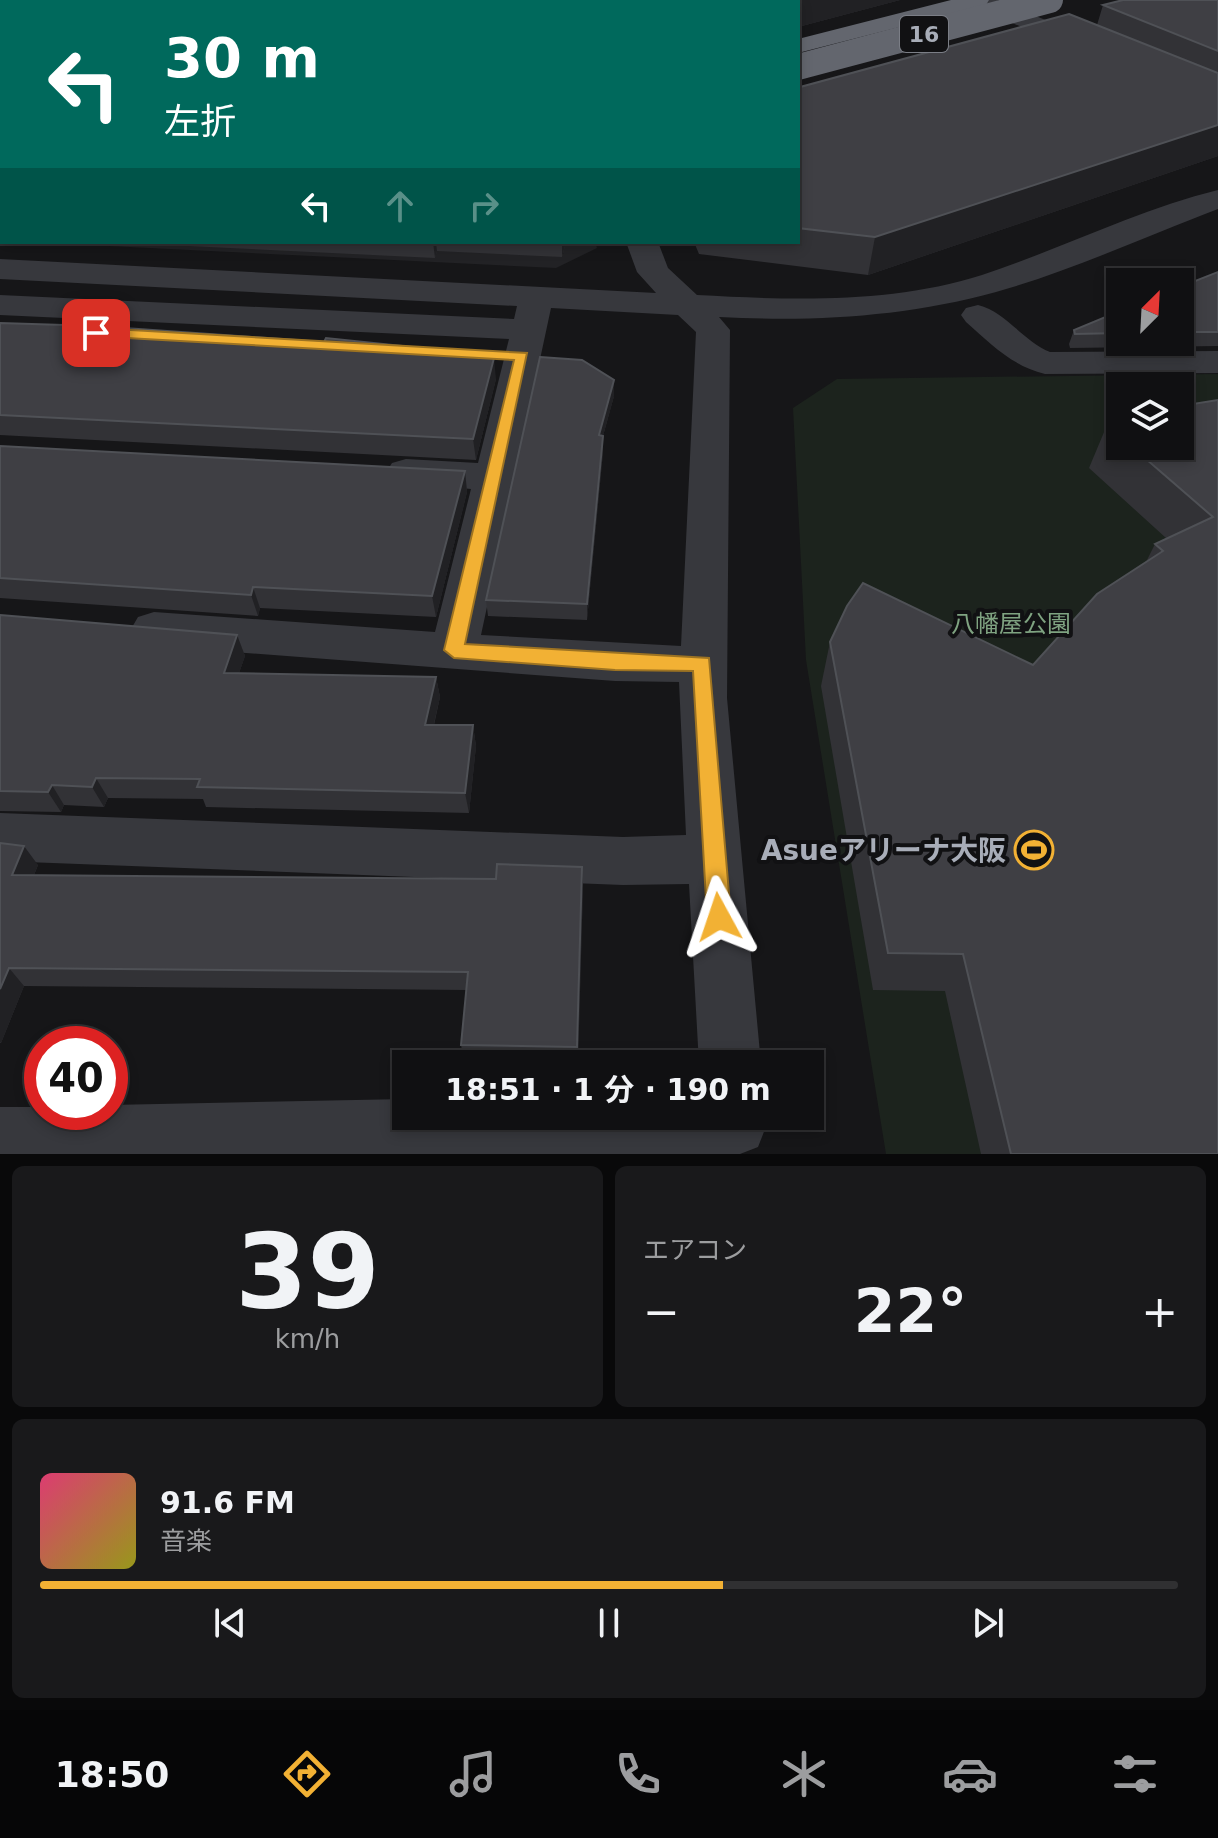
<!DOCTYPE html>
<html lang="ja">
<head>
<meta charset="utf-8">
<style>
  body { margin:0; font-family:"DejaVu Sans","Noto Sans JP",sans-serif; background:#19191b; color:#f1f3f6; height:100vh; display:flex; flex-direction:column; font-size:30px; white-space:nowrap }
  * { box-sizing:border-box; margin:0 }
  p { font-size:26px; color:#9c9d9f }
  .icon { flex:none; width:44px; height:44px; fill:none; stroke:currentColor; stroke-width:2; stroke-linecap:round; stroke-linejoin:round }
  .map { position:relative; height:1154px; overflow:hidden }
  .panel { display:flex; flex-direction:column; gap:12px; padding:12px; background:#09090a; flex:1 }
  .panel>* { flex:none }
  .banner { position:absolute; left:0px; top:0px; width:800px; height:244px; box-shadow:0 4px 12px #0003,0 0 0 2px #303032; background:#00695c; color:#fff; overflow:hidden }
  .needle { width:52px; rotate:24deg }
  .buttons { position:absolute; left:1106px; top:268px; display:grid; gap:16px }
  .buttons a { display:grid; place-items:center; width:88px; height:88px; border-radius:0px; background:#101012; box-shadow:0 4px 12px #0003,0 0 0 2px #303032; font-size:40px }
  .speed { position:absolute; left:24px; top:1026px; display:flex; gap:16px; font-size:40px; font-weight:700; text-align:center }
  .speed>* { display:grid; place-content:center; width:104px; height:104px; border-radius:50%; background:#101012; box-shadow:0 4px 12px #0003,0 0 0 2px #303032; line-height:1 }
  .speed .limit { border:12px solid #d22; background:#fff; color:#111 }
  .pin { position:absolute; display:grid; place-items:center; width:68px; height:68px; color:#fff; margin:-34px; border-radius:16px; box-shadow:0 4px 12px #0006 }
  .me { position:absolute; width:88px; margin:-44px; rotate:355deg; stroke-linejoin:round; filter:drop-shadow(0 0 6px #0008) }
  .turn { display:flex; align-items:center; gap:28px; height:168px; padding:0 32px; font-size:36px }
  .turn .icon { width:104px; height:104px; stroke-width:2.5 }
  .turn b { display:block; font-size:56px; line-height:68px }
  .lanes { display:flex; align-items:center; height:76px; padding:0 32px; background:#0003; justify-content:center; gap:40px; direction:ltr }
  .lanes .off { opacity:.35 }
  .big { font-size:60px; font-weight:700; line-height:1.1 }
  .panel .tile { flex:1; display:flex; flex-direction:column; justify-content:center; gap:12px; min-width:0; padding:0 28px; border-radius:12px; background:#19191b }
  .panel .dial { align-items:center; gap:0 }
  .dial b { font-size:104px; line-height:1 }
  .song { display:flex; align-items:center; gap:24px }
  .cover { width:96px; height:96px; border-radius:12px; background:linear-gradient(135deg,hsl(340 70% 55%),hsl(60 70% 35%)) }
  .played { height:8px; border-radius:4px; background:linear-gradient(90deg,#f2b134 60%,#303032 60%) }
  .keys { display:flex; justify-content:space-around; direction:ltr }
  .heat { display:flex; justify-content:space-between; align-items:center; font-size:44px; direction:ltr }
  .panel .tiles { flex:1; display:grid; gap:12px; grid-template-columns:1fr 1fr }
  .tile:last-child { grid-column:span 2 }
  .trip { position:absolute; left:392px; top:1050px; width:432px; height:80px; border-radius:0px; background:#101012; box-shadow:0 4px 12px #0003,0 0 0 2px #303032; font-weight:700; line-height:80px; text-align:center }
  .tab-bar { display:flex; height:128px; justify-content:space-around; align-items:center; background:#060607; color:#9c9d9f }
  .tab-bar .icon { width:56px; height:56px }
  .tab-bar .selected { color:#f2b134 }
  .tab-bar b { font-size:36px; color:#f1f3f6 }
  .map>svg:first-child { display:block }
  .built { fill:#222225 }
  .green { fill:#1c231d; fill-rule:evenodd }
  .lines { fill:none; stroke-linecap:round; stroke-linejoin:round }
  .minor { fill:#37383d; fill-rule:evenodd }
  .highway { fill:#63666e; fill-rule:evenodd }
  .highway-bridge { stroke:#63666e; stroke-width:26 }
  .wall { fill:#323236 }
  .shaded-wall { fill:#212124 }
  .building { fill:#3f3f44; stroke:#4f5156; stroke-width:2 }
  .route { fill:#f2b134; stroke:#9d7322; stroke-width:2 }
  .labels { text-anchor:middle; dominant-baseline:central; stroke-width:8; stroke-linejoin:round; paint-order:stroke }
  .shield { fill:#111113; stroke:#7b7e86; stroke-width:2 }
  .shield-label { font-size:22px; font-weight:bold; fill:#a8adb8 }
  .park-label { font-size:24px; fill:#7fa381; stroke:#111113 }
  .near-poi-label { font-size:28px; font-weight:bold; fill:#a8adb8; stroke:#111113; text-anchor:end }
</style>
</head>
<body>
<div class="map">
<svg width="1218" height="1154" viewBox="0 0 1218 1154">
  <rect width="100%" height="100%" fill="#161618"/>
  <!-- built -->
  <path class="built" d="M28,242h567l2,6 -41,20z"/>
  <!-- green -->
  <path class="green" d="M1218,374v780h-332l-80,-494 -13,-252 44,-29zM1120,386h60v60h-60z"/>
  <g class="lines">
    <!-- minor -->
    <path class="minor" d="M967,0h30l99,41 3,5 -12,7 -9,-2 -108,-46z
      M2,103v17l-2,1v-17z
      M1218,190v19c-71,27 -150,63 -222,83 -91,25 -183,30 -277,25l11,13 -3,368 34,366h-62l-10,-180 -66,1 -623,-24v-48l623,24 63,-2 -7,-153 -64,-1 -461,-35 -16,-5 -7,-12 7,-12 16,-5 281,20 36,-143 -79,-8 -6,-9 6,-9 14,-4 72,4 31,-124 -509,-24v-20l514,24 3,-13 -517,-27v-20l656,34 -19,-21 -11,-30h32l10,26 29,27c94,5 194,9 285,-20 79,-26 155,-65 236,-85zM551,308l127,7 18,17 -15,314 -200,-11z
      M978,305c28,7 45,36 72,47l168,-1v22l-173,1c-33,-8 -54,-30 -79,-52l-5,-7 5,-7z
      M406,1099v17h358l3,8 -9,23 -18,7h-740v-47h42v5h68v-7z"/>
    <!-- highway -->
    <path class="highway" d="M951,0h38l-3,5 -188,48v-14z
      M0,82l2,1v16l-2,-1z"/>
    <!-- highway-bridge -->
    <path class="highway-bridge" d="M798,67l252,-67"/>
  </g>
  <!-- wall -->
  <path class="wall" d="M0,0h529v2h-527v52h-2z
    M688,0h212l-102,27v-25h-110z
    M1218,0v156l-350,119 -169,-21 -5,-12h104v-158l2,3 297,-62 6,-20z
    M0,135h2v98h-2z
    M104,242h462l-4,15 -125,-6 -2,7z
    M1218,272v74l-148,2 -1,-4 5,-14 46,-19v31h60v-55z
    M0,323l440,27 1,5 55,24 -20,81 -476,-25z
    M614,396l-11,40v16l-16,168 -99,-4 -2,-16z
    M1218,400v754h-237l-36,-163 -72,-1 -52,-304 9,-44 203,23 113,-103 9,-18 11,-6 -77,-70 18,-43 13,-4v25h60z
    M0,446l465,25 2,21 -31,125 -176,-9 -2,8 -258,-18z
    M0,615l237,20 8,21 -6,17 197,4 4,20 -6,28h39l3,21 -7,67 -263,-6 -3,-8 -95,-1 -4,9 -40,-2 -3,7 -61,-1z
    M0,843l38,22 -4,10 462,4 86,-12 1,19 -5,177 -114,-2 -3,-16 5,-55 -442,-4 -23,57h-1z"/>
  <!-- shaded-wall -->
  <path class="shaded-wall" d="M797,0h103l-102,27v-25h-9z
    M1218,125v31l-350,119 7,-38z
    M433,242h3l1,9 -2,7z
    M562,242h4l-4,15z
    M494,358l2,21 -20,81 -3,-21z
    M614,380v16l-11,40v16l-16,168v-16l12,-169z
    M465,471l2,21 -31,125 -4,-21z
    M253,587l7,21 -2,8 -7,-21z
    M237,635l8,21 -13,37 -8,-20z
    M436,677l4,20 -11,48 -4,-20z
    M473,725l3,21 -7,67 -4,-20z
    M96,778l12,20 -4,9 -12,-20z
    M52,785l12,20 -3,7 -13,-20z
    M24,846l14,19 -12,29 -14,-19z
    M582,867l1,19 -5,177 -1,-16z
    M9,968l15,18 -23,57 -1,-1v-53z"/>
  <!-- building -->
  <path class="building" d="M0,0h529l-1,2h-526v24h-2z
    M725,0h72l-8,2h-60z
    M1123,0h95v51l-115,-46z
    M1069,14l149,59v52l-343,112 -77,-9v-144l2,3z
    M0,135h2v68h-2z
    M1218,272v60h-38v-45z
    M1120,311v22l-45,1 -1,-4z
    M0,323l96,3 228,16 2,-4 114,12 -1,5 55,3 -21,81 -473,-24z
    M540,357l42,3 32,20 -15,55 4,1 -16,168 -101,-4z
    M1218,400v754h-207l-48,-200 -75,-1 -58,-311 17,-36 16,-23 170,82 64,-71 66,-43 -8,-7 58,-27 -82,-71h49v-40z
    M1120,421v15l-13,-11z
    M0,446l465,25 -33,125 -179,-9 -2,8 -251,-17z
    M0,615l237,20 -13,38 212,4 -11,48h48l-8,68 -268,-6 3,-8 -104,-1 -4,9 -40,-2 -4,7 -48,-1z
    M0,843l24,3 -12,29 484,4 1,-15 85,3 -5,180 -116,-2 7,-73 -459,-4 -9,21z"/>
  <!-- route -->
  <path class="route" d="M96,328l431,25 -62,291 244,14 22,259 -4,8 -8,3 -9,-3 -3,-8 -14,-246 -78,-1 -161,-12 -10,-8 70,-290 -423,-24 -3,-3z"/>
  <!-- icons -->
  <defs>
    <g id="stadium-ring" transform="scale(2)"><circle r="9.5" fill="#111113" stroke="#f2b134" stroke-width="1.5"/><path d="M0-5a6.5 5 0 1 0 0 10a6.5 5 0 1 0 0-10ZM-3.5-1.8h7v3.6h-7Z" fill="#f2b134"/></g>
  </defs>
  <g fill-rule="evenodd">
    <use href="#stadium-ring" x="1034" y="850"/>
  </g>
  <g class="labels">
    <!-- shield labels -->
    <rect class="shield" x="900" y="16" width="48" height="36" rx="6"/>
    <g class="shield-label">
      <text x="924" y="34">16</text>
    </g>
    <!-- park labels -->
    <g class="park-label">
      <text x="1011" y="624">八幡屋公園</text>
    </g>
    <!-- near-poi labels -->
    <g class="near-poi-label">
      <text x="1006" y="850">Asueアリーナ大阪</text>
    </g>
  </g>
</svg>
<div class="buttons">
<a><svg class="needle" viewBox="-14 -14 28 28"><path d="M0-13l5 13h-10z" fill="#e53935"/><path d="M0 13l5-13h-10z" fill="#9c9d9f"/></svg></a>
<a><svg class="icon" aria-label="layers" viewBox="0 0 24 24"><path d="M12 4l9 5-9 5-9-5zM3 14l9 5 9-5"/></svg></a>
</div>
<div class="speed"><div class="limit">40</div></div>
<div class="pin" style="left:96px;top:333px;background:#d93025"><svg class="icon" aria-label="arrive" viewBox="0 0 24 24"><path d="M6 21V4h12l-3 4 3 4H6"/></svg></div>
<svg class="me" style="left:719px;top:917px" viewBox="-20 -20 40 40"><path d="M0-17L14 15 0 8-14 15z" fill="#f2b134" stroke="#fff" stroke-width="4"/></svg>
<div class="trip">18:51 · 1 分 · 190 m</div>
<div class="banner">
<div class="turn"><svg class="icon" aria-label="left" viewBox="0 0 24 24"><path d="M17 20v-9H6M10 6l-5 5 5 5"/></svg><div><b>30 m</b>左折</div></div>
<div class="lanes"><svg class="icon" aria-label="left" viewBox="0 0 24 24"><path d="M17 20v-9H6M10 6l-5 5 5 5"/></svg><svg class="icon off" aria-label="ahead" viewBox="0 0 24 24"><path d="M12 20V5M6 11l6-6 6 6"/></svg><svg class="icon off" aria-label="right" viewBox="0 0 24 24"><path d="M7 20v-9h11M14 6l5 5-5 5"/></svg></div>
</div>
</div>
<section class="panel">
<div class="tiles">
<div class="tile dial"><b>39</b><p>km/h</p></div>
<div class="tile"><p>エアコン</p>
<div class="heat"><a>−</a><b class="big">22°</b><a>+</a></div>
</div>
<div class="tile">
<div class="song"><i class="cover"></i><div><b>91.6 FM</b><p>音楽</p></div></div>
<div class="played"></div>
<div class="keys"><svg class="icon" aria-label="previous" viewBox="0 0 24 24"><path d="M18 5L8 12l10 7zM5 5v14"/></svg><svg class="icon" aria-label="pause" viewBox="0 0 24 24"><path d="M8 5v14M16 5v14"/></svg><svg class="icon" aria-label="next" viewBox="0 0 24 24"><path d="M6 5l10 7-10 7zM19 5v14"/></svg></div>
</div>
</div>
</section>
<nav class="tab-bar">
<b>18:50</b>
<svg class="icon selected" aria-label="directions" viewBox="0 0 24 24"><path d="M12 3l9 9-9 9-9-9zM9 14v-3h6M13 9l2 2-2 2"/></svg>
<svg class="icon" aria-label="music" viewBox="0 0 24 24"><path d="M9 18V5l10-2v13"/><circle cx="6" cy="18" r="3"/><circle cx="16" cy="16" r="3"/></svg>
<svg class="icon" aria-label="phone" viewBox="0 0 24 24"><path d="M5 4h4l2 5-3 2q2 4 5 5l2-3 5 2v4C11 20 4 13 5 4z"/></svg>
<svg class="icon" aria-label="climate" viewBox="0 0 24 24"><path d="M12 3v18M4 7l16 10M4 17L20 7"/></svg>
<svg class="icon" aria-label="car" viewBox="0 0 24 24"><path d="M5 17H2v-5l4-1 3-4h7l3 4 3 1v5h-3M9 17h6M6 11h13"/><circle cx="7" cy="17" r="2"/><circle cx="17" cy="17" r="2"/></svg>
<svg class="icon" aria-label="filters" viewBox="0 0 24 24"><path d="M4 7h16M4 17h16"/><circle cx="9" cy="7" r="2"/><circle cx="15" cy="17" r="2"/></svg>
</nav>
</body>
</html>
